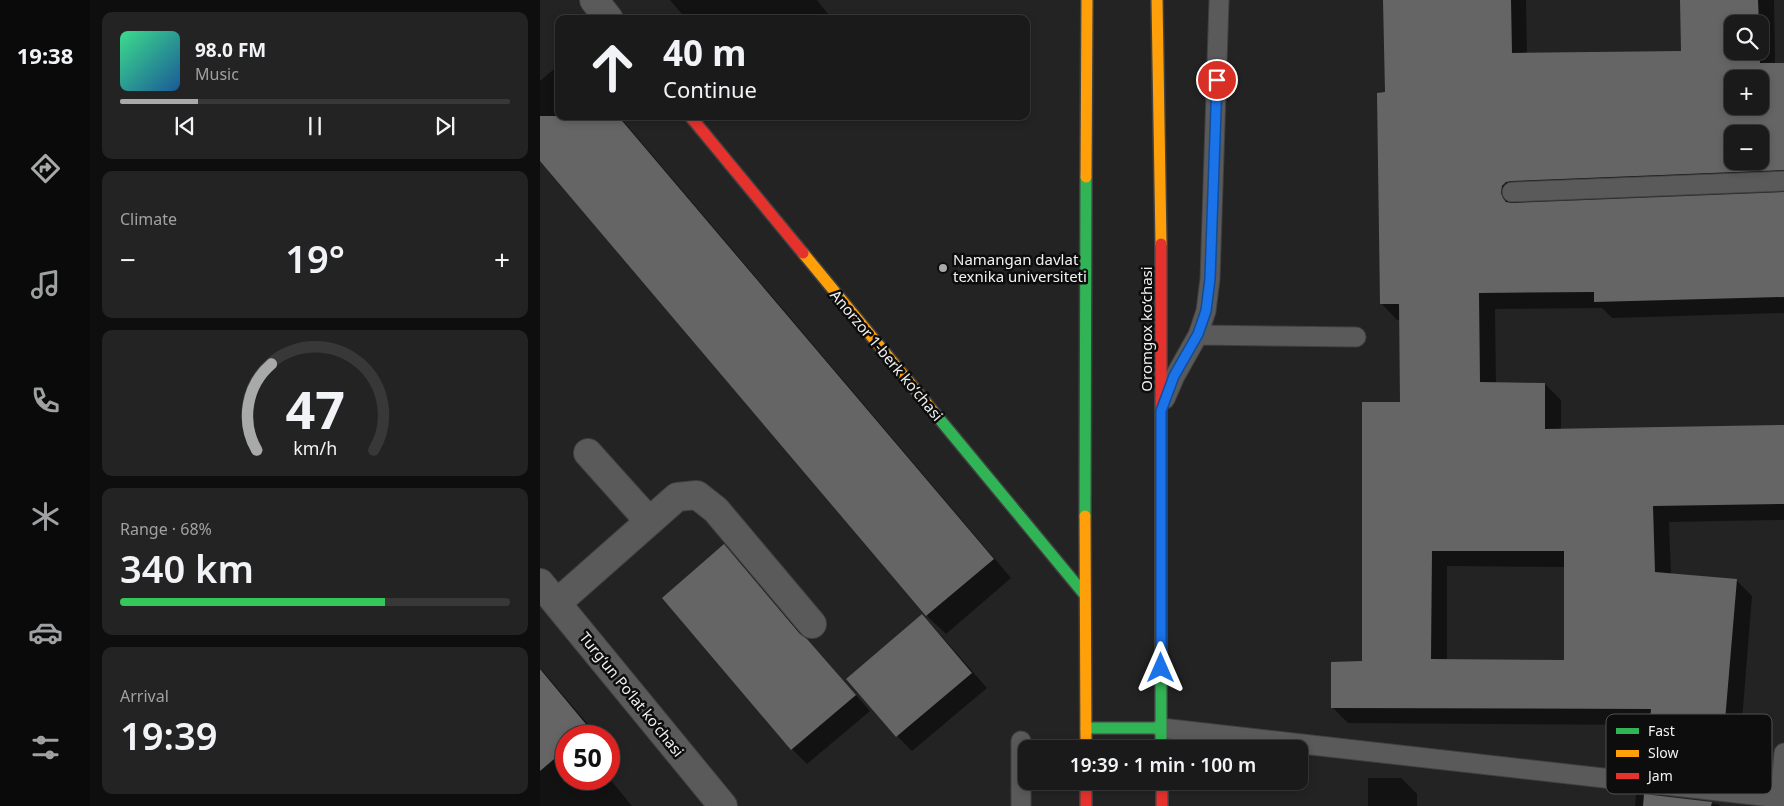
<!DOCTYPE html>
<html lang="en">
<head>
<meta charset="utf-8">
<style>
  body { margin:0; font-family:"Noto Sans",sans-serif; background:#232323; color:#f1f3f6; height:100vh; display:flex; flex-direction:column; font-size:19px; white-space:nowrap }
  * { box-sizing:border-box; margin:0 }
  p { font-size:16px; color:#9fa1a2 }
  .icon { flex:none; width:28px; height:28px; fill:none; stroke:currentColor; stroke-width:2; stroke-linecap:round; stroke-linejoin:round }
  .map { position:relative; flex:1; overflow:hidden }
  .side { display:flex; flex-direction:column; gap:12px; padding:12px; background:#0e0e0e; width:450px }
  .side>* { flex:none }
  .hud { position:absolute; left:15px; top:15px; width:475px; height:105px; border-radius:10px; box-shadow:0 2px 8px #0003,0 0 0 1px #383839; background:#1a1a1a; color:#f1f3f6; overflow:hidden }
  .tools { position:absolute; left:1184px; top:15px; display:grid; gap:10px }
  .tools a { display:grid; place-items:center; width:45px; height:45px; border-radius:10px; background:#1a1a1a; box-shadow:0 2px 8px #0003,0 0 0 1px #383839; font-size:25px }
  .speed { position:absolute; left:15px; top:725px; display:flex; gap:10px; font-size:25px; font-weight:700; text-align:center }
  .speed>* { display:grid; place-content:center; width:65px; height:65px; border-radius:50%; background:#1a1a1a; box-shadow:0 2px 8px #0003,0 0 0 1px #383839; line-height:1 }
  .speed .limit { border:8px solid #d22; background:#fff; color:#111 }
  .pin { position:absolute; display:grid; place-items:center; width:42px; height:42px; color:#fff; margin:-21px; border:2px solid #fff; border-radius:50%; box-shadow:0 1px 5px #0007 }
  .me { position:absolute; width:55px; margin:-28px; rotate:0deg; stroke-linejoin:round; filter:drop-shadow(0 0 4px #0008) }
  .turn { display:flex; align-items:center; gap:18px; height:105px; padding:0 25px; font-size:22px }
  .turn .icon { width:65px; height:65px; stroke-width:2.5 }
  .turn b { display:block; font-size:35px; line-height:42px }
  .big { font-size:38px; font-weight:600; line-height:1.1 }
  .side .card { flex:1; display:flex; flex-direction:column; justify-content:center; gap:8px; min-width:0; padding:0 18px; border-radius:10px; background:#232323 }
  .side .dial { align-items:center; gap:0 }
  .dial svg { height:130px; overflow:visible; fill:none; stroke:#383839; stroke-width:7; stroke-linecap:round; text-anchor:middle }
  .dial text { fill:#f1f3f6; stroke:none }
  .song { display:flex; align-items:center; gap:15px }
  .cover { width:60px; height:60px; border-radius:8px; background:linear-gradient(135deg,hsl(150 70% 55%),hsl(210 70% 35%)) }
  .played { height:5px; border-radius:2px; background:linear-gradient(90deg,#a8aaa9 20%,#383839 20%) }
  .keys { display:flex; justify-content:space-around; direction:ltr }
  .heat { display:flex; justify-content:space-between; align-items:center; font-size:28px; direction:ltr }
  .charge { height:8px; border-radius:4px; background:linear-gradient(90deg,#34c759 68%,#383839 0) }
  .trip { position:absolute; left:478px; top:740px; width:290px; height:50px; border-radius:10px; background:#1a1a1a; box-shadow:0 2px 8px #0003,0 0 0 1px #383839; font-weight:600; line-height:50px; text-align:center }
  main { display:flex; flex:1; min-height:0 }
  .tab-bar { display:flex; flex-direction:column; width:90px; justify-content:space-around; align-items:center; background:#0a0a0a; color:#9fa1a2 }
  .tab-bar .icon { width:35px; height:35px }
  .tab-bar .active { color:#a8aaa9 }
  .tab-bar b { font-size:22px; color:#f1f3f6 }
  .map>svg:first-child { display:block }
  .shadow { fill:#0007; fill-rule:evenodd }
  .building { fill:#646564; fill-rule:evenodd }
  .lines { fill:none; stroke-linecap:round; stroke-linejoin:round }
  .lane-casing { stroke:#404040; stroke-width:21 }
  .street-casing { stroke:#404040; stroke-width:30 }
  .fast-casing { stroke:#404040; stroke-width:14 }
  .slow-casing { stroke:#404040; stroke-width:14 }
  .jam-casing { stroke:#404040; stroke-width:14 }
  .lane { stroke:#5b5a5a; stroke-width:19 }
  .street { stroke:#5b5a5a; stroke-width:28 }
  .fast { stroke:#30b455; stroke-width:11 }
  .slow { stroke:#ff9f0a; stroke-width:11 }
  .jam { stroke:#e5322d; stroke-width:11 }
  .route-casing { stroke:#114b97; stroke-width:12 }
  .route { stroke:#1a73e8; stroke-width:9 }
  .poi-dot { fill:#a8aaa9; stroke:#0c0d0c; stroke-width:2 }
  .labels { text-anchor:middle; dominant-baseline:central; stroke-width:5; stroke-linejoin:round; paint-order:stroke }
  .poi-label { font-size:15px; fill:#f0f2f1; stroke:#0c0d0c; text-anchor:start }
  .street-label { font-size:15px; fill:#f0f2f1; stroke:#0c0d0c }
  .key { fill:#0c0d0c; stroke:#505251; stroke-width:1 }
  .key-label { font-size:14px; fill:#f0f2f1 }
</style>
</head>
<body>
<main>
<nav class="tab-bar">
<b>19:38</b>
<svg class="icon active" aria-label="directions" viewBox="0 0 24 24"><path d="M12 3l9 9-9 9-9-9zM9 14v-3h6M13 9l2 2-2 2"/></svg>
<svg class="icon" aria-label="music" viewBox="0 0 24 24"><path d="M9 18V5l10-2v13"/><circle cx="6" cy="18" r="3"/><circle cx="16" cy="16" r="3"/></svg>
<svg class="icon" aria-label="phone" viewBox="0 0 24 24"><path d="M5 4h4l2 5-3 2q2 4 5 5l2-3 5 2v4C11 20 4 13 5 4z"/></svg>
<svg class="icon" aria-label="climate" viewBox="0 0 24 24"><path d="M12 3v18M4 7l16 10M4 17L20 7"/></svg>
<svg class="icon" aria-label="car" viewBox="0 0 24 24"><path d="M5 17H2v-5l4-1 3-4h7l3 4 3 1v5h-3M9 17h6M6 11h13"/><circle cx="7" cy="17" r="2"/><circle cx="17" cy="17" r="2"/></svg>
<svg class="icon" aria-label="filters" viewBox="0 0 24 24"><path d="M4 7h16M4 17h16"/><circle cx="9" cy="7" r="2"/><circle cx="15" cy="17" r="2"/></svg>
</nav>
<section class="side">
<div class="card">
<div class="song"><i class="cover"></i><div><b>98.0 FM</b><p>Music</p></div></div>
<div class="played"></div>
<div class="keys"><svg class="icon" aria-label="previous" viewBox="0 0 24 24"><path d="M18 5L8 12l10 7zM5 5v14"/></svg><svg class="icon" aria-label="pause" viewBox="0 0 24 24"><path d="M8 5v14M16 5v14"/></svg><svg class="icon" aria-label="next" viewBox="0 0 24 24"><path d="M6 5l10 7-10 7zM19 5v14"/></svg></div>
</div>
<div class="card"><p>Climate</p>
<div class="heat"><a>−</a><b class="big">19°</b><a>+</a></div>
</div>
<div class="card dial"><svg viewBox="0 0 100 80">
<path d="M14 69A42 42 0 1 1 86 69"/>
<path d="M14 69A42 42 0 0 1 23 16" stroke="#a8aaa9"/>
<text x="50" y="56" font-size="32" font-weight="700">47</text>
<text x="50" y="72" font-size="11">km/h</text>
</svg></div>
<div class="card"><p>Range · 68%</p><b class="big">340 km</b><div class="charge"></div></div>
<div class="card"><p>Arrival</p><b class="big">19:39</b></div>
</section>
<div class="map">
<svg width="1244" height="806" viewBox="0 0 1244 806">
  <rect width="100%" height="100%" fill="#232323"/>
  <!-- shadow -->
  <path class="shadow" d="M130,0h147l15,19h-146z
    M844,0h142l1,54 155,-2 -1,-52h93l1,64h9v122l-261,12 -6,6 267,-10v119l-172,5 -10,-10 -107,1 1,74 49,1 16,16v30l223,-4v94l-115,2 2,52 65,6 16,16 -16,200 -73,-9 -16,-16 4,-46 -303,-2 -16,-16 31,-44 38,-259 -1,-84h-3l-16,-17 5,-209zM1192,24h28v27h-28zM1192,79h28v27h-28zM1192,134h28v27h-28zM907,566l118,1v94l-118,-1z
    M19,65v51h60l392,462 -65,56 -19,-18 -387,-457v-78z
    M184,546l15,15 66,78 17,17 48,55 -63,53 -15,-15 -128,-151z
    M382,616l15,15 50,57 -75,63 -15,-15 -49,-57z
    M0,668l58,68h-32v43l43,-1 23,28h-92z
    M828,778h33l16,16v12h-49z
    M1096,794l82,10 2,2h-85z"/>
  <!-- building -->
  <path class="building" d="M843,0h128l1,53 169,-2 -1,-51h78l1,24h-27v27h27l1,12h24v107l-272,11 -6,1 -4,4 -1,7 2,5 3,4 6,1 272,-11v105l-190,5v-10l-115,1 1,89 65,1v46l239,-4v79l-131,2 2,66 82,7 -17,201 -74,-9 5,-62 -320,-1v-46l31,-1v-259h38l-1,-98h-19l-3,-211 8,-1zM1192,79h28v27h-28zM1192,134h28v27h-28zM892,551h132v109l-133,-1z
    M0,116h78l376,443 -68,57 -386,-455z
    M184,544l76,90 7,5 49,56 -65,55 -129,-152z
    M382,614l50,59 -76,64 -50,-58z
    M0,669l50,60 -9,7h-15v13l-26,22z
    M1104,794l68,8 -1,4h-68z"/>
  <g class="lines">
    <!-- lane casing -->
    <g class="lane-casing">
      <path id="lane" d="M972,192l272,-11
        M658,335l158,2
        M625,399l10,-23 23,-41 8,-24 4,-32 9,-279
        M621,728l619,70v8
        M481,741v65
        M1240,798l4,-45"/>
    </g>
    <!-- street casing -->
    <g class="street-casing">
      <path id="street" d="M54,0l15,19
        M48,453l61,68
        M0,583l183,223
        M17,603l120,-106 20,-2 19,15 96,114"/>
    </g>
    <!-- fast casing -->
    <g class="fast-casing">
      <path id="fast" d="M397,416l148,179
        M545,516l1,-339
        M621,574v175
        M546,728h75"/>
    </g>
    <!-- slow casing -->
    <g class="slow-casing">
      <path id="slow" d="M617,0l4,244
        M546,177l1,-177
        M263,253l134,163
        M545,516l1,233"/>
    </g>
    <!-- jam casing -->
    <g class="jam-casing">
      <path id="jam" d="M150,116l113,137
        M621,244v330
        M546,781v25
        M622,781v25"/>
    </g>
    <!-- lane -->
    <use href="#lane" class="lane"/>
    <!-- street -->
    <use href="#street" class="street"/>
    <!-- fast -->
    <use href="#fast" class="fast"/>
    <!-- slow -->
    <use href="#slow" class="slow"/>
    <!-- jam -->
    <use href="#jam" class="jam"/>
  </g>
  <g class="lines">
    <!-- route casing -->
    <g class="route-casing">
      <path id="route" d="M621,668v-257l13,-35 24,-42 8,-23 4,-32 7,-199"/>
    </g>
    <!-- route -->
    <use href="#route" class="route"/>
  </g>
  <!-- markers -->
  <circle class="poi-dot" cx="403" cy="268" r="5"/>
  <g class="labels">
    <!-- poi labels -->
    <g class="poi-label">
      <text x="413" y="259">Namangan davlat<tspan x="413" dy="17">texnika universiteti</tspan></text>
    </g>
    <!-- street labels -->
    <g class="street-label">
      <text transform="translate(606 329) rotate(-90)">Oromgox ko‘chasi</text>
      <text transform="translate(347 355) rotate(50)">Anorzor 1-berk koʻchasi</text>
      <text transform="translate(92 694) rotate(51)">Turgʻun Poʻlat koʻchasi</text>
    </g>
  </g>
  <!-- legend -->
  <rect x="1066" y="714" width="166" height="80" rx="8" class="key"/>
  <rect x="1076" y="728" width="23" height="6" fill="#30b455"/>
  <rect x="1076" y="750" width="23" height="7" fill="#ff9f0a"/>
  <rect x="1076" y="773" width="23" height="6" fill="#e5322d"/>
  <g class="key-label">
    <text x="1108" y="736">Fast</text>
    <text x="1108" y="758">Slow</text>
    <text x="1108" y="781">Jam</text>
  </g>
</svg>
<div class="tools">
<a><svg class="icon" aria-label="search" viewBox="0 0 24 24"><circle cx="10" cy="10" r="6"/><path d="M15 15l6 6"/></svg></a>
<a>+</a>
<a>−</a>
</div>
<div class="speed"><div class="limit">50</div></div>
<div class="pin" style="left:677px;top:80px;background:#d93025"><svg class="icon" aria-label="arrive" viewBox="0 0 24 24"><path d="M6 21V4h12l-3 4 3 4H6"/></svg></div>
<svg class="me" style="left:621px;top:668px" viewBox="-20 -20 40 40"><path d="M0-17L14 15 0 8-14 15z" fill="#1a73e8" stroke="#fff" stroke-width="4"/></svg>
<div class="trip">19:39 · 1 min · 100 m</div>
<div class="hud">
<div class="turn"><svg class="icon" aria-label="ahead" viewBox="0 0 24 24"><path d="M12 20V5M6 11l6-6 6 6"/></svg><div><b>40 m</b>Continue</div></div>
</div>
</div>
</main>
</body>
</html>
